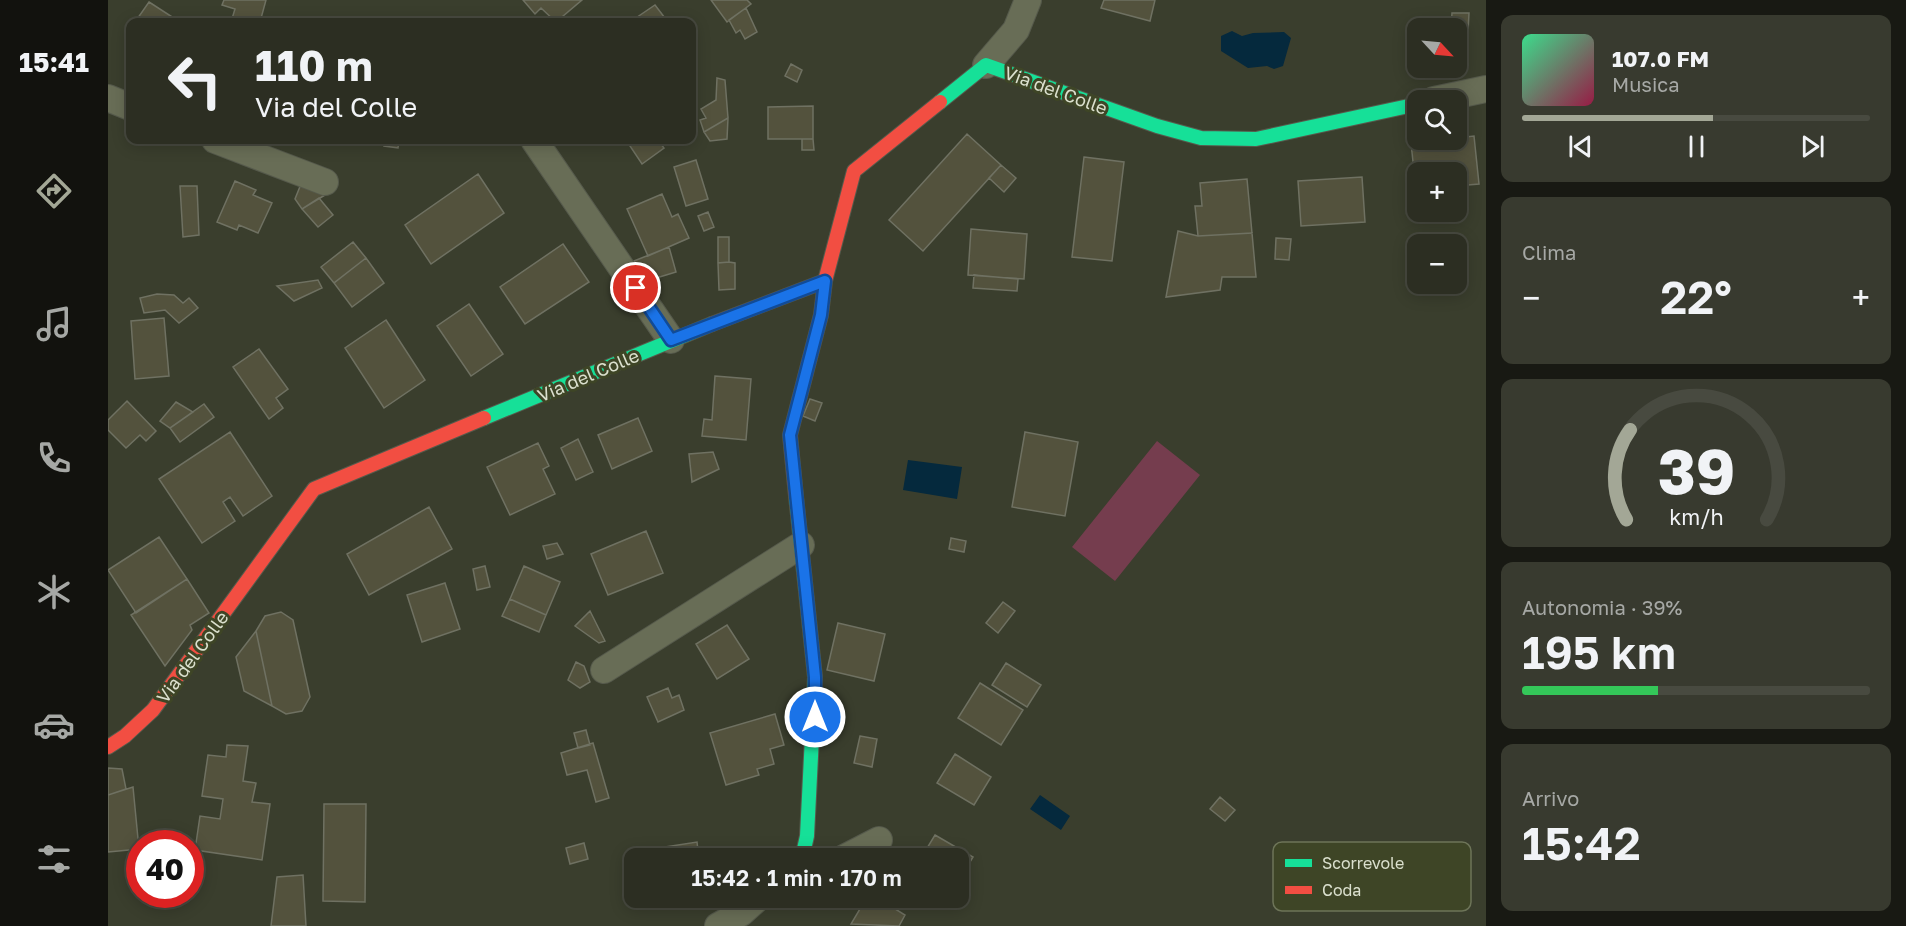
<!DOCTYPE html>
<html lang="it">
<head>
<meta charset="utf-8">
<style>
  body { margin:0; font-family:"Golos Text",sans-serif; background:#383a2f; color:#f1f3f6; height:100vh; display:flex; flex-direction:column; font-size:22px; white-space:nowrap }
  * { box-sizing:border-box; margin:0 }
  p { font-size:20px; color:#a6a8a5 }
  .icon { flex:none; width:33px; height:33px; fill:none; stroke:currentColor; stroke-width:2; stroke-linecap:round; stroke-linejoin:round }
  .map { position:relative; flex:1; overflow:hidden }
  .sheet { display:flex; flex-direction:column; gap:15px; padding:15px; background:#181913; width:420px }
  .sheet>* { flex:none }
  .banner { position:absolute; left:18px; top:18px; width:570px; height:126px; border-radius:12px; box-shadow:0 3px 15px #0003,0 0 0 2px #484a40; background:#2c2e22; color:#f1f3f6; overflow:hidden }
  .needle { width:39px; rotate:116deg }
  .buttons { position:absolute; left:1299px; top:18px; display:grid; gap:12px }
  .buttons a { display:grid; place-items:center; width:60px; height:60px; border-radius:12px; background:#2c2e22; box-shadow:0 3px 15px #0003,0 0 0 2px #484a40; font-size:30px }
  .speed { position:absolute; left:18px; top:830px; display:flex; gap:12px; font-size:30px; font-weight:700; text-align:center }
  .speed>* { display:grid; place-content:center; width:78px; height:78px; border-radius:50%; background:#2c2e22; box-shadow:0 3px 15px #0003,0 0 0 2px #484a40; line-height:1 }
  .speed .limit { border:9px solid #d22; background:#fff; color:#111 }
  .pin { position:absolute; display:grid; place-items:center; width:51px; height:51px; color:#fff; margin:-26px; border:3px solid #fff; border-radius:50%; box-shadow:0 2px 6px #0007 }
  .me { position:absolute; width:66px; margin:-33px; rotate:0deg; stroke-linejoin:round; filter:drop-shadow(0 0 4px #0008) }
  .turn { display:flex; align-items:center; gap:21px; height:126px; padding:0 30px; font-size:27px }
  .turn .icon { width:78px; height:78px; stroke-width:2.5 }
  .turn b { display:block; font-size:42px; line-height:51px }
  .big { font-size:45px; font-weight:600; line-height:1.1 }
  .sheet .tile { flex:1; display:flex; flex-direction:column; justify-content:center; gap:9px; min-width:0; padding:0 21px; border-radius:12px; background:#383a2f }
  .sheet .dial { align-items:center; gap:0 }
  .dial svg { height:156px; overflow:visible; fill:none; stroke:#484a40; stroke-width:7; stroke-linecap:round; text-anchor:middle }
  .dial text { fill:#f1f3f6; stroke:none }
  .song { display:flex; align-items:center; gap:18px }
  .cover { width:72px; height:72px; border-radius:9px; background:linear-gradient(135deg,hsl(150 70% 55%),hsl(340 70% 35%)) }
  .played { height:6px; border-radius:3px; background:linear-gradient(90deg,#a3a796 55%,#484a40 55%) }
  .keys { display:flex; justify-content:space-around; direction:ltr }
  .heat { display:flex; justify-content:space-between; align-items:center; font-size:33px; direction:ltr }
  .charge { height:9px; border-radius:4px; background:linear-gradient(90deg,#34c759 39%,#484a40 0) }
  .trip { position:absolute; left:516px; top:848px; width:345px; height:60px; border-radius:12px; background:#2c2e22; box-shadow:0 3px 15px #0003,0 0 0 2px #484a40; font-weight:600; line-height:60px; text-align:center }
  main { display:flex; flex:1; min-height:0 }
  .tabs { display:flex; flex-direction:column; width:108px; justify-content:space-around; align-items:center; background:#12120e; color:#a6a8a5 }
  .tabs .icon { width:42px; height:42px }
  .tabs .current { color:#a3a796 }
  .tabs b { font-size:27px; color:#f1f3f6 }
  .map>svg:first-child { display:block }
  .green { fill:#753d4e }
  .water { fill:#05293d }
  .building { fill:#53523d; stroke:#6f7162; stroke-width:1.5 }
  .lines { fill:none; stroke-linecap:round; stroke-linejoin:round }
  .street-casing { stroke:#565a4c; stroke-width:28 }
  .fast-casing { stroke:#565a4c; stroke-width:16 }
  .jam-casing { stroke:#565a4c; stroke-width:16 }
  .street { stroke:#686d56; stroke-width:26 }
  .fast { stroke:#16e098; stroke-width:14 }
  .jam { stroke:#f24e42; stroke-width:14 }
  .route-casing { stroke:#114b97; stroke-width:15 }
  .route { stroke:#1a73e8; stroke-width:10 }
  .labels { text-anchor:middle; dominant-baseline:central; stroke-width:6; stroke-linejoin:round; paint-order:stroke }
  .street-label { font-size:18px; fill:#dbe0ce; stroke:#3e4526 }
  .key { fill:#3e4526; stroke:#6d7458; stroke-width:1.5 }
  .key-label { font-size:16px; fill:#dbe0ce }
</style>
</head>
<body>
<main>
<nav class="tabs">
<b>15:41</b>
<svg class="icon current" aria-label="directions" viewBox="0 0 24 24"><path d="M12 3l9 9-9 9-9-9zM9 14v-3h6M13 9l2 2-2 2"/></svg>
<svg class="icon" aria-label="music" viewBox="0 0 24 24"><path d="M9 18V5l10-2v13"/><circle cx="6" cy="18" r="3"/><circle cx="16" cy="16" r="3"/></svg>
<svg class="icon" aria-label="phone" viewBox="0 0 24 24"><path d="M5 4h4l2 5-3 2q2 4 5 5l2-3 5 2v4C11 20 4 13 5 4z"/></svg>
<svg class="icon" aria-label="climate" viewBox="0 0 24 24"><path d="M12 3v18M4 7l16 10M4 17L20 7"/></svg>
<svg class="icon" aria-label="car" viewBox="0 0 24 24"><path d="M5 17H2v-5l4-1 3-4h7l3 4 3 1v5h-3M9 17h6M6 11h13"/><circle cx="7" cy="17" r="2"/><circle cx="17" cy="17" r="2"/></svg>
<svg class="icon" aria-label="filters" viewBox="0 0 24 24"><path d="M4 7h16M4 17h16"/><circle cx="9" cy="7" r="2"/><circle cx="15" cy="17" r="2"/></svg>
</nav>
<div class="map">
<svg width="1378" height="926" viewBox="0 0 1378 926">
  <rect width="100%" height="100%" fill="#3a3e2d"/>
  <!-- green -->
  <path class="green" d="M1049,441l43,34 -85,106 -43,-34z"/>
  <!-- water -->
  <path class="water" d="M1124,31l10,5 11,-3 31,-1 7,6 -8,28 -9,3 -7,-3 -19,2 -27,-17v-15z
    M800,460l54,7 -5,32 -54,-9z
    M932,795l30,21 -9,14 -31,-21z"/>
  <!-- building -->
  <path class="building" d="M116,0h42l-6,22h-29l4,-13 -13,-4z
    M415,0h59l-26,22 -15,-14 -6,6z
    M603,0h36l4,4 -24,18z
    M996,0h51l-5,21 -49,-13z
    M41,2l31,20h-45z
    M547,5l13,17h-38z
    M638,8l11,24 -12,7 -5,-9 -4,3 -7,-13z
    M1344,13h17l-2,38h-11v-23h-5z
    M683,64l11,6 -5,12 -12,-6z
    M609,78l8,2 3,38 -24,14 -4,-12 6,-2 -5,-9 15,-9z
    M705,106v33h-45v-32z
    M620,118l-1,21 -17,2 -6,-9z
    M859,134l34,31 -78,86 -34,-31z
    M1366,136l5,48 -23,2v-14h-38l-2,18 -5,-47z
    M694,139h11l1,11h-12z
    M277,140h14l-1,8 -14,-2z
    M518,140h32l6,8 -22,16z
    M976,157l40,5 -12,99 -40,-4z
    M588,160l12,39 -22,7 -12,-39z
    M893,165l15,13 -12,14 -15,-14z
    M370,174l26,39 -73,51 -26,-39z
    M1254,177l3,45 -64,4 -3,-45z
    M1139,179l5,54 -54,3 -3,-30h7l-2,-23z
    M127,181l21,9 -3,5 19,8 -14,30 -19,-8 -2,5 -20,-8z
    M193,184l24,11 -23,14 -7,-10z
    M72,186h17l2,49 -16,2z
    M554,194l10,23 6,-3 11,24 -41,18 -21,-47z
    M211,198l14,17 -15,12 -16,-18z
    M600,212l6,15 -10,4 -6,-15z
    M863,229l56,5 -3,45 -56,-4z
    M1070,231l20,5 54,-3 4,44h-34l-2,13 -54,7z
    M610,237h11v25l-11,1z
    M1168,238l15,1 -2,21 -14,-1z
    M245,242l13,16 -32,25 -13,-16z
    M455,244l26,38 -64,42 -25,-37z
    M561,247l7,25 -33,10 -9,-21z
    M258,258l18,25 -32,24 -18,-24z
    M621,262l6,1v26l-16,1 -1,-27z
    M866,275l44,4 -1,12 -44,-3z
    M210,280l4,8 -28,13 -17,-15z
    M49,294l17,1 9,8 6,-5 9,10 -19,15 -14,-13 -21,3 -4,-15z
    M361,304l34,50 -32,22 -34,-50z
    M56,318l5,58 -34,3 -4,-58z
    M278,320l39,60 -41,28 -39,-60z
    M151,349l29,40 -12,9 7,10 -14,11 -36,-52z
    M607,376l36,3 -5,61 -44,-4 2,-17 8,1z
    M702,399l12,4 -7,18 -12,-5z
    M19,401l29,30 -10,10 -6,-6 -14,13 -18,-18v-10z
    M68,402l17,10 -23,16 -10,-7z
    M96,404l10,13 -34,25 -10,-14z
    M530,418l14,33 -40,18 -14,-34z
    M122,432l42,64 -29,20 -13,-19 -7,5 12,19 -33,22 -43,-64z
    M917,432l53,10 -13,74 -53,-9z
    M470,439l15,33 -17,8 -15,-32z
    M430,443l11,23 -6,3 12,25 -45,21 -23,-48z
    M605,452l6,17 -27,13 -3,-28z
    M321,507l23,42 -83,46 -22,-41z
    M538,531l17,42 -55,22 -17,-41z
    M51,537l28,42 -51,34 -28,-43z
    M843,538l15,3 -2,11 -15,-3z
    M449,543l6,11 -16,5 -4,-13z
    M377,566l5,21 -13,3 -4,-21z
    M416,566l36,16 -14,33 -36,-16z
    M79,579l22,34 -19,12 2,5 -27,36 -34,-51z
    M337,583l15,46 -38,13 -15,-47z
    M402,599l36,16 -7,17 -37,-16z
    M895,602l12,9 -17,22 -12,-10z
    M482,611l15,30 -6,2 -24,-17z
    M173,612l12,8 17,77 -8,14 -16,3 -14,-8 -16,-75 9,-15z
    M730,623l47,11 -11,47 -47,-11z
    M619,625l22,34 -32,20 -21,-35z
    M148,631l16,75 -28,-15 -8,-34z
    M468,662l8,4 6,16 -10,6 -12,-8z
    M898,663l35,22 -14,22 -35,-22z
    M872,683l43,27 -22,35 -43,-27z
    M560,688l4,10 7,-3 5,15 -26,12 -11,-25z
    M667,714l9,31 -14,4 4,15 -17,5 2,6 -33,10 -16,-52z
    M478,730l4,15 -12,3 -4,-15z
    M752,736l17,3 -5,28 -18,-4z
    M485,743l16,55 -13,4 -9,-32 -20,5 -6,-22z
    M119,745l21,1 -5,35 13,2 -4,19 18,2 -8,56 -67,-10 5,-34 20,3 3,-20 -21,-3 6,-41 18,2z
    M847,754l36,23 -17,28 -37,-22z
    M0,768l14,1 4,20 -18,6z
    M25,787l6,62 -31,3v-57z
    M1112,797l15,13 -10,11 -15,-12z
    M216,804h42l-1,98 -42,-1z
    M827,835l38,22 -15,25v-24h-37z
    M589,842l2,16h-52l-1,-8z
    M476,843l4,16 -18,5 -4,-16z
    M195,875l3,51h-35l6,-49z
    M759,897h9l29,18 -6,11 -48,-2z"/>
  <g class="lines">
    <!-- street casing -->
    <g class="street-casing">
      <path id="street" d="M878,65l30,-35 12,-30
        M0,98l22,9
        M1326,100l52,-11
        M107,140l110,42
        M426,140l137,200
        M496,670l197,-125
        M736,858l35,-18
        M610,926l23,-13 18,-16"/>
    </g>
    <!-- fast casing -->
    <g class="fast-casing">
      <path id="fast" d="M832,102l46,-37 171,61 44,12 55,1 162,-35
        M376,418l228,-94
        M688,496l19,181 -8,159 -5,22"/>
    </g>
    <!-- jam casing -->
    <g class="jam-casing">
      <path id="jam" d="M604,324l113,-43 29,-110 86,-69
        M688,496l-6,-61 31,-120 4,-34
        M0,747l17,-11 28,-26 161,-221 170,-71"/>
    </g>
    <!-- street -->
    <use href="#street" class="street"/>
    <!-- fast -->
    <use href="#fast" class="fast"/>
    <!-- jam -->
    <use href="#jam" class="jam"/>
  </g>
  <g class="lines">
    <!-- route casing -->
    <g class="route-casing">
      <path id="route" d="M528,288l35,52 154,-59 -4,34 -31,120 25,242v40"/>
    </g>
    <!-- route -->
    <use href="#route" class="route"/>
  </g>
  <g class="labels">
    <!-- street labels -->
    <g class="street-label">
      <text transform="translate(948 90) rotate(20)">Via del Colle</text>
      <text transform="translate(480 375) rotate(-23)">Via del Colle</text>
      <text transform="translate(84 657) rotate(-54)">Via del Colle</text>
    </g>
  </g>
  <!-- legend -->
  <rect x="1165" y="842" width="198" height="69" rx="9" class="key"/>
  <rect x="1177" y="859" width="27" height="8" fill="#16e098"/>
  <rect x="1177" y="886" width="27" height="8" fill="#f24e42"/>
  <g class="key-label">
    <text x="1214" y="869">Scorrevole</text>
    <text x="1214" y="896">Coda</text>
  </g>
</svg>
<div class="buttons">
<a><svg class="needle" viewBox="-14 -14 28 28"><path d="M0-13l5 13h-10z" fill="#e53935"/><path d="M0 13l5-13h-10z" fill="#a6a8a5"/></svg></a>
<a><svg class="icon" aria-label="search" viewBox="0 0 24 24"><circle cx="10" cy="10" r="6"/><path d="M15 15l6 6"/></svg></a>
<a>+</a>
<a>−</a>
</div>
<div class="speed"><div class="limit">40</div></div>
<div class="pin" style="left:528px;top:288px;background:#d93025"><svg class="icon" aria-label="arrive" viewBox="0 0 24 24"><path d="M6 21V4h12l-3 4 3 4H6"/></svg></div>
<svg class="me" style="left:707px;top:717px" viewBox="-20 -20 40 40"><circle r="17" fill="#1a73e8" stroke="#fff" stroke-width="3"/><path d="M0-11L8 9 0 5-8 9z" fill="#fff"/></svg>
<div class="trip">15:42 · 1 min · 170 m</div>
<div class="banner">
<div class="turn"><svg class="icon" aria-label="left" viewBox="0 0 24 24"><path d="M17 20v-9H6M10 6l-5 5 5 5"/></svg><div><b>110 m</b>Via del Colle</div></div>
</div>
</div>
<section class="sheet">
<div class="tile">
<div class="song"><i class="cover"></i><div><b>107.0 FM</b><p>Musica</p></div></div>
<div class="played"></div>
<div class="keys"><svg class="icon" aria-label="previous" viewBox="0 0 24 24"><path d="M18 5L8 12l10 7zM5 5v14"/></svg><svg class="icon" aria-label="pause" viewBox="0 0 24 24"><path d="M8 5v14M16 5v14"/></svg><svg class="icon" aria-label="next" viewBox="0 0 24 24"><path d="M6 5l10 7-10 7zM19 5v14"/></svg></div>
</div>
<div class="tile"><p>Clima</p>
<div class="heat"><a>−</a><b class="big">22°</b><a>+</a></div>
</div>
<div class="tile dial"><svg viewBox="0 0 100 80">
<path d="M14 69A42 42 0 1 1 86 69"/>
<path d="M14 69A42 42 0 0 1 16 23" stroke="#a3a796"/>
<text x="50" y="56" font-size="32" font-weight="700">39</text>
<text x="50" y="72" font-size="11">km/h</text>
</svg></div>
<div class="tile"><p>Autonomia · 39%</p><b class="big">195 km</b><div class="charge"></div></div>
<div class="tile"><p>Arrivo</p><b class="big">15:42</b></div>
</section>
</main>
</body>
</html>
